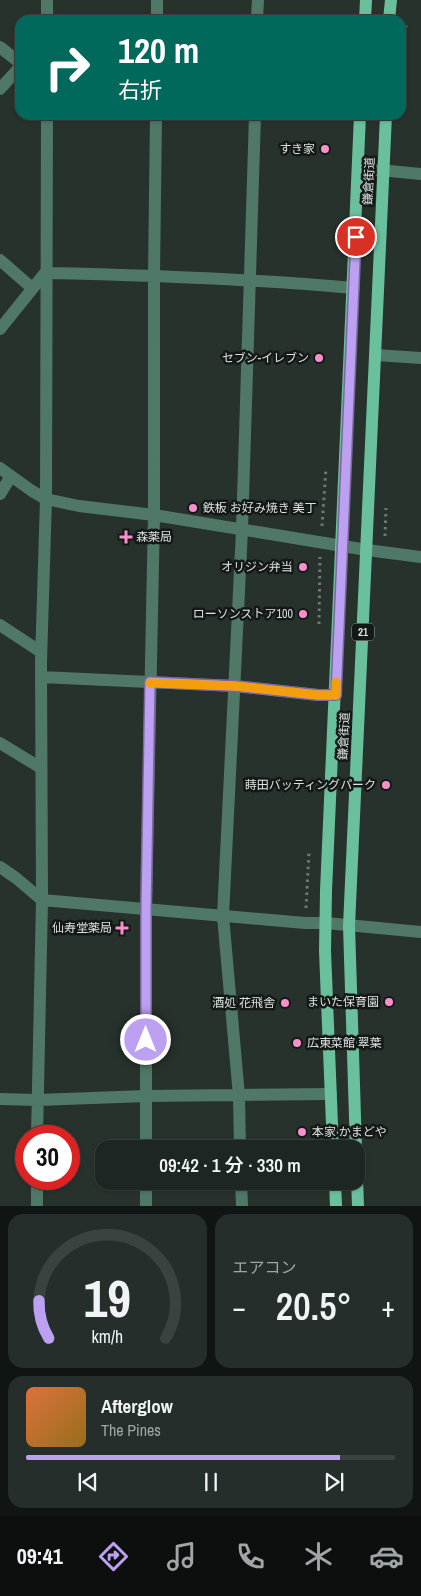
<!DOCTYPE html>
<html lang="ja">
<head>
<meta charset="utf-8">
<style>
  body { margin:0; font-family:"Archivo Narrow","Noto Sans JP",sans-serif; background:#252e2a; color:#f1f3f6; height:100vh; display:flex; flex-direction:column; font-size:19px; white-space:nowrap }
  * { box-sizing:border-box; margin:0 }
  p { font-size:16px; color:#a0a5a5 }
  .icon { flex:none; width:28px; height:28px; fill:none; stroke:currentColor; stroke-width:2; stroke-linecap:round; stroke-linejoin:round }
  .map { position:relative; height:1206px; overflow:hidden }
  .panel { display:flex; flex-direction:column; gap:8px; padding:8px; background:#101513; flex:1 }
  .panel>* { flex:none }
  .top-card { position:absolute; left:15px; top:15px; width:391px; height:105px; border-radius:15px; box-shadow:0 1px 4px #0004,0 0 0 1px #3b4340; background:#00695c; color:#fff; overflow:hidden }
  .speed { position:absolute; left:15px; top:1125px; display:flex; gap:10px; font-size:25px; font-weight:700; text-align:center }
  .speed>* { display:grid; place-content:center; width:65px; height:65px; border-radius:50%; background:#1d2622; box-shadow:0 1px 4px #0004,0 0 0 1px #3b4340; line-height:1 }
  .speed .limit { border:8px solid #d22; background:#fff; color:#111 }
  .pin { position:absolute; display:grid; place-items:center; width:42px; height:42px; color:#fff; margin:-21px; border:2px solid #fff; border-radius:50%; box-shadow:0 1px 5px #0007 }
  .me { position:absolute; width:55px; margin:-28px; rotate:0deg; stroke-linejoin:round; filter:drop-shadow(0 0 4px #0008) }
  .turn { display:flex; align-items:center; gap:18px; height:105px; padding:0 20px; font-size:22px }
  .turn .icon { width:65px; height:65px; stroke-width:2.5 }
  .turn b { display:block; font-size:35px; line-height:42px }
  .big { font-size:38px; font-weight:600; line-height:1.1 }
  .panel .card { flex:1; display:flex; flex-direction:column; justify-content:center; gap:8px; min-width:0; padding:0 18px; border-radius:15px; background:#252e2a }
  .panel .dial { align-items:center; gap:0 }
  .dial svg { height:130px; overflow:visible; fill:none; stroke:#3b4340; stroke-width:7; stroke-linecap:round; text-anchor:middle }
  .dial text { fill:#f1f3f6; stroke:none }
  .song { display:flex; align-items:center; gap:15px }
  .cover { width:60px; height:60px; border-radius:8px; background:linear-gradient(135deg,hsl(20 70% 55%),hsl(40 70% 35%)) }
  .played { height:5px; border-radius:2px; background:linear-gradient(90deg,#bca0f2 85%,#3b4340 85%) }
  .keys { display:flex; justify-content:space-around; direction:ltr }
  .heat { display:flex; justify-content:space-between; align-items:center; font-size:28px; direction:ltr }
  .panel .tiles { flex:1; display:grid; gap:8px; grid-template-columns:1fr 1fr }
  .card:last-child { grid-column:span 2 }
  .trip { position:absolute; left:95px; top:1140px; width:270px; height:50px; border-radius:15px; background:#1d2622; box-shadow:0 1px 4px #0004,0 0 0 1px #3b4340; font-weight:600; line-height:50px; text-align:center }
  .tabs { display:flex; height:80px; justify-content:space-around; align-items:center; background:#0c0f0e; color:#a0a5a5 }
  .tabs .icon { width:35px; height:35px }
  .tabs .current { color:#bca0f2 }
  .tabs b { font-size:22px; color:#f1f3f6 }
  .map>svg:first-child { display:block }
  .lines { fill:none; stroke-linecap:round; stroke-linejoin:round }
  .path { stroke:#707a75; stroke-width:3; stroke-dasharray:2.5 4; stroke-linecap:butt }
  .minor { stroke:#507867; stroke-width:12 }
  .major { stroke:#6ac09d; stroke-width:12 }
  .route-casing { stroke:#7a689d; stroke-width:12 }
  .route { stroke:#bca0f2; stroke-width:9 }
  .slow { stroke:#f59e0b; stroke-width:9 }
  .poi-dot { fill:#f890cc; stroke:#141816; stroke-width:2 }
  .labels { text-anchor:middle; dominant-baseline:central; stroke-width:5; stroke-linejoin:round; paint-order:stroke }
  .shield { fill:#141816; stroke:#9fa5a3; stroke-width:1 }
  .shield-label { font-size:11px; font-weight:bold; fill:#dbe2df }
  .poi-label { font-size:12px; fill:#dbe2df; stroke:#141816; text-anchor:end }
  .street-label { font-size:12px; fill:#dbe2df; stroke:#141816 }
</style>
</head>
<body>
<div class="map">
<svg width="421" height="1206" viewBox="0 0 421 1206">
  <rect width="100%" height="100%" fill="#27322d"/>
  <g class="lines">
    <!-- path -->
    <path class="path" d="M402,112l4,-89
      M322,526l4,-58
      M385,536l1,-28
      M319,624l1,-67
      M306,908l3,-56"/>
    <!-- minor -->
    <path class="minor" d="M47,0v20
      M157,20v-20
      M257,20l1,-20
      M0,47l20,16
      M0,89l20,-22
      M358,168l63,6
      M0,260l32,28
      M0,329l45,-56c103,2 206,6 309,15
      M376,355l45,3
      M0,468l32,23 14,8 33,7 75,9 213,35 54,7
      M0,494l11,-18
      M0,625l41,27
      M41,677l194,9 83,9h18
      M0,743l41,25
      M0,867l16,11 26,22 263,23h21l95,9
      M0,1099l38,1 108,-4 185,-2
      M37,1136l5,-236 -1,-238 5,-163 1,-384
      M146,1149v-240l8,-394v-240l2,-160
      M240,1149l-1,-53 -16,-180 19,-386 13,-415
      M241,1181l1,25
      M37,1206v-27
      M146,1206v-25"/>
    <!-- major -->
    <path class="major" d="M365,20l1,-20
      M389,20l2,-20
      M333,1149l-8,-198 1,-60 34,-776
      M356,1149l-7,-223 37,-811
      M356,1149l2,57
      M335,1181l1,25"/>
  </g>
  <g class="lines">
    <!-- route casing -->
    <g class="route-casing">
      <path id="route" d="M146,1040v-131l4,-227 85,4 83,9h18l20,-458"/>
    </g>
    <!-- route -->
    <use href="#route" class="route"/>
    <!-- slow -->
    <path class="slow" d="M150,683l85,3 83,9h18v-13"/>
  </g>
  <!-- markers -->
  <g class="poi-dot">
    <circle cx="325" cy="149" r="5"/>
    <circle cx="319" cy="358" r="5"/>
    <circle cx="193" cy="508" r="5"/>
    <path d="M123.5 529.5h5v5h5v5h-5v5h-5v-5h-5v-5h5z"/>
    <circle cx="303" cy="567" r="5"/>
    <circle cx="303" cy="614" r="5"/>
    <circle cx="386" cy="785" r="5"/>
    <path d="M119.5 920.5h5v5h5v5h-5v5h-5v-5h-5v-5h5z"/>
    <circle cx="389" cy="1002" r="5"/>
    <circle cx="285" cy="1003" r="5"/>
    <circle cx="297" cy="1043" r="5"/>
    <circle cx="302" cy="1132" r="5"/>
  </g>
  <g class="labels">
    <!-- shield labels -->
    <rect class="shield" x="352" y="623.5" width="22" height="17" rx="4"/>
    <g class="shield-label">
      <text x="363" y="632">21</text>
    </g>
    <!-- poi labels -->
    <g class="poi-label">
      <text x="315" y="149">すき家</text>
      <text x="309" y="358">セブン-イレブン</text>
      <text x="203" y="508" text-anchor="start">鉄板 お好み焼き 美丁</text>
      <text x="136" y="537" text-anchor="start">森薬局</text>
      <text x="293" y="567">オリジン弁当</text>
      <text x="293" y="614">ローソンストア100</text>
      <text x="376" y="785">蒔田バッティングパーク</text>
      <text x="112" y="928">仙寿堂薬局</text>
      <text x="379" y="1002">まいた保育園</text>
      <text x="275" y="1003">酒処 花飛舎</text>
      <text x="307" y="1043" text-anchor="start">広東菜館 翠葉</text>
      <text x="312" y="1132" text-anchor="start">本家 かまどや</text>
    </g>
    <!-- street labels -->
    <g class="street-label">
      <text transform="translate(369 181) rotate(-87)">鎌倉街道</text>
      <text transform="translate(344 736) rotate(-87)">鎌倉街道</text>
    </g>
  </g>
</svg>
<div class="speed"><div class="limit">30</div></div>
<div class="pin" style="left:356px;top:237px;background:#d93025"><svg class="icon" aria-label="arrive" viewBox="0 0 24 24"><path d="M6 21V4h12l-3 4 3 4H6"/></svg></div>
<svg class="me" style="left:146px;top:1040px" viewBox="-20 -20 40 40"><circle r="17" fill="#bca0f2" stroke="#fff" stroke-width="3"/><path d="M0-11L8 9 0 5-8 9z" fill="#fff"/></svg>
<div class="trip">09:42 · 1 分 · 330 m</div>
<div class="top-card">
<div class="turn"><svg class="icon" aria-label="right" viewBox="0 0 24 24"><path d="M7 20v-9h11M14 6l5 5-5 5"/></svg><div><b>120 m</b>右折</div></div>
</div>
</div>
<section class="panel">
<div class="tiles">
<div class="card dial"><svg viewBox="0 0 100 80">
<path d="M14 69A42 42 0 1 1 86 69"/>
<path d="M14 69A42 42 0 0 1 8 46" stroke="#bca0f2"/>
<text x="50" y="56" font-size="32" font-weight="700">19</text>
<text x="50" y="72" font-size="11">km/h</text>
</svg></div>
<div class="card"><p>エアコン</p>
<div class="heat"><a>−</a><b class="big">20.5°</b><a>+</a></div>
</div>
<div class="card">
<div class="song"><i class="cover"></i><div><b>Afterglow</b><p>The Pines</p></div></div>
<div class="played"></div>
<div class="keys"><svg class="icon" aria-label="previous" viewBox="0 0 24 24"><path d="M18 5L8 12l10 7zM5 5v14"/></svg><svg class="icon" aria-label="pause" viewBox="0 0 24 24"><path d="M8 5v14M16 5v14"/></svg><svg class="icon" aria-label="next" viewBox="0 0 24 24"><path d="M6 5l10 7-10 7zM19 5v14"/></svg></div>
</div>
</div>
</section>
<nav class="tabs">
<b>09:41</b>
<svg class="icon current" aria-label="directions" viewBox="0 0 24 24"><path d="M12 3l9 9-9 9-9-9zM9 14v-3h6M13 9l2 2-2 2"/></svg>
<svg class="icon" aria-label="music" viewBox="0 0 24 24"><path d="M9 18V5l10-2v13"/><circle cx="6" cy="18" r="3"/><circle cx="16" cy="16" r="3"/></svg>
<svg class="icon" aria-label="phone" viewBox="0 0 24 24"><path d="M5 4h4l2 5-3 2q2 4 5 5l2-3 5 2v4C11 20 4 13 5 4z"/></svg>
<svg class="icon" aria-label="climate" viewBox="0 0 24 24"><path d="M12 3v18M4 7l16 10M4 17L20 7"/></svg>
<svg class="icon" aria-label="car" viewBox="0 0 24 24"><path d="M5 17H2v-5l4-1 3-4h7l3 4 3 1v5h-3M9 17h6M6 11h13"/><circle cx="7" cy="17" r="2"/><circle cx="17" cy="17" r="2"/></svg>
</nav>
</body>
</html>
